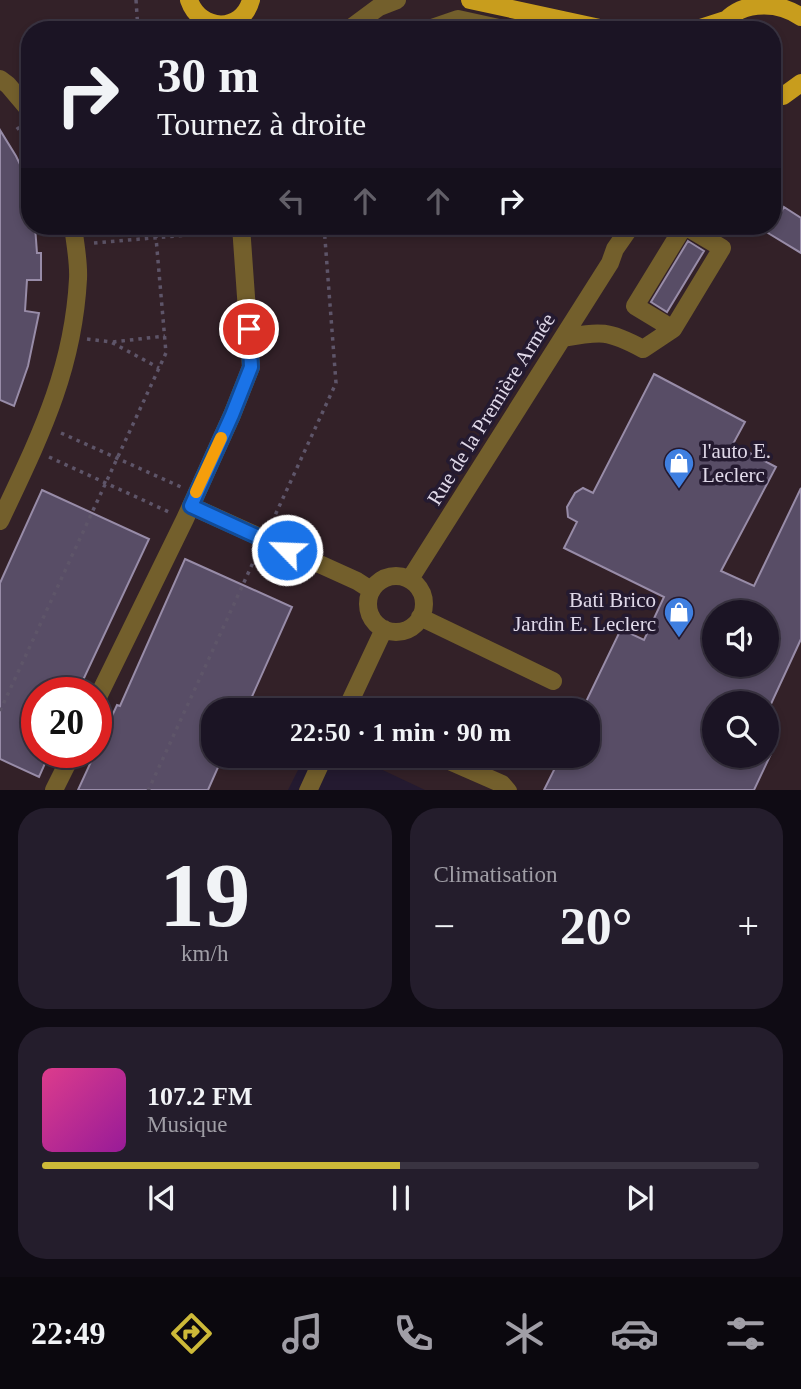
<!DOCTYPE html>
<html lang="fr">
<head>
<meta charset="utf-8">
<style>
  body { margin:0; font-family:"Times New Roman",serif; background:#241d2c; color:#f1f3f6; height:100vh; display:flex; flex-direction:column; font-size:26px; white-space:nowrap }
  * { box-sizing:border-box; margin:0 }
  p { font-size:23px; color:#a09ea6 }
  .icon { flex:none; width:38px; height:38px; fill:none; stroke:currentColor; stroke-width:2; stroke-linecap:round; stroke-linejoin:round }
  .map { position:relative; height:790px; overflow:hidden }
  .panel { display:flex; flex-direction:column; gap:18px; padding:18px; background:#0f0b14; flex:1 }
  .panel>* { flex:none }
  .guide { position:absolute; left:21px; top:21px; width:760px; height:214px; border-radius:28px; box-shadow:0 4px 10px #0003,0 0 0 2px #393341; background:#1b1424; color:#f1f3f6; overflow:hidden }
  .controls { position:absolute; left:702px; top:600px; display:grid; gap:14px }
  .controls a { display:grid; place-items:center; width:77px; height:77px; border-radius:50%; background:#1b1424; box-shadow:0 4px 10px #0003,0 0 0 2px #393341; font-size:35px }
  .speed { position:absolute; left:21px; top:677px; display:flex; gap:14px; font-size:35px; font-weight:700; text-align:center }
  .speed>* { display:grid; place-content:center; width:91px; height:91px; border-radius:50%; background:#1b1424; box-shadow:0 4px 10px #0003,0 0 0 2px #393341; line-height:1 }
  .speed .limit { border:10px solid #d22; background:#fff; color:#111 }
  .pin { position:absolute; display:grid; place-items:center; width:60px; height:60px; color:#fff; margin:-30px; border:4px solid #fff; border-radius:50%; box-shadow:0 2px 7px #0007 }
  .me { position:absolute; width:77px; margin:-38px; rotate:294deg; stroke-linejoin:round; filter:drop-shadow(0 0 5px #0008) }
  .turn { display:flex; align-items:center; gap:24px; height:147px; padding:0 21px; font-size:32px }
  .turn .icon { width:91px; height:91px; stroke-width:2.5 }
  .turn b { display:block; font-size:49px; line-height:60px }
  .lanes { display:flex; align-items:center; height:66px; padding:0 21px; background:#0003; justify-content:center; gap:35px; direction:ltr }
  .lanes .off { opacity:.35 }
  .big { font-size:52px; font-weight:700; line-height:1.1 }
  .panel .widget { flex:1; display:flex; flex-direction:column; justify-content:center; gap:10px; min-width:0; padding:0 24px; border-radius:28px; background:#241d2c }
  .panel .dial { align-items:center; gap:0 }
  .dial b { font-size:91px; line-height:1 }
  .song { display:flex; align-items:center; gap:21px }
  .cover { width:84px; height:84px; border-radius:10px; background:linear-gradient(135deg,hsl(330 70% 55%),hsl(300 70% 35%)) }
  .played { height:7px; border-radius:4px; background:linear-gradient(90deg,#cdb938 50%,#393341 50%) }
  .keys { display:flex; justify-content:space-around; direction:ltr }
  .heat { display:flex; justify-content:space-between; align-items:center; font-size:38px; direction:ltr }
  .panel .tiles { flex:1; display:grid; gap:18px; grid-template-columns:1fr 1fr }
  .widget:last-child { grid-column:span 2 }
  .trip { position:absolute; left:201px; top:698px; width:399px; height:70px; border-radius:28px; background:#1b1424; box-shadow:0 4px 10px #0003,0 0 0 2px #393341; font-weight:700; line-height:70px; text-align:center }
  .tabs { display:flex; height:112px; justify-content:space-around; align-items:center; background:#0b080e; color:#a09ea6 }
  .tabs .icon { width:49px; height:49px }
  .tabs .active { color:#cdb938 }
  .tabs b { font-size:32px; color:#f1f3f6 }
  .map>svg:first-child { display:block }
  .commercial { fill:#332128; fill-rule:evenodd }
  .building { fill:#584d66; stroke:#988ca8; stroke-width:2; fill-rule:evenodd }
  .lines { fill:none; stroke-linecap:round; stroke-linejoin:round }
  .path { stroke:#5e5569; stroke-width:3.5; stroke-dasharray:3.5 5; stroke-linecap:butt }
  .minor { stroke:#735f2c; stroke-width:18 }
  .major { stroke:#c89d1d; stroke-width:18 }
  .route-casing { stroke:#114b97; stroke-width:18 }
  .route { stroke:#1a73e8; stroke-width:12 }
  .slow { stroke:#f59e0b; stroke-width:12 }
  .labels { text-anchor:middle; dominant-baseline:central; stroke-width:7; stroke-linejoin:round; paint-order:stroke }
  .street-label { font-size:21px; fill:#e0d9e9; stroke:#241a30 }
  .poi-label { font-size:21px; fill:#e0d9e9; stroke:#241a30; text-anchor:start }
</style>
</head>
<body>
<div class="map">
<svg width="801" height="791" viewBox="0 0 801 791">
  <rect width="100%" height="100%" fill="#241a30"/>
  <!-- commercial -->
  <path class="commercial" d="M0,0h801v790h-376l-72,-34h235v-46h-374v46h91l-17,34h-288zM30,30h742v196h-742zM714,612h52v53h-52zM37,693h59v59h-59zM714,704h52v52h-52z"/>
  <!-- building -->
  <path class="building" d="M0,130l16,26 14,29v41h5l2,27h4v27h-14l-2,31 14,2 -11,53 -14,40 -14,-6z
    M784,207l17,11v35l-33,-20z
    M688,241l16,10 -37,61 -16,-10z
    M654,374l91,48 -12,22 43,23 -55,104 33,15 47,-98v151l-30,65h-57v52h56l-16,34h-210l17,-34h27v-46h-6l39,-81 23,11 20,-43 -100,-49 13,-26 -9,-5 -1,-10 8,-14 8,-5 10,5zM714,612h52v53h-52z
    M42,490l107,49 -72,154h-40v59h13l-11,25 -39,-18v-176z
    M185,559l107,48 -46,103h-32v46h9l-15,34h-130l39,-85 3,1z"/>
  <g class="lines">
    <!-- path -->
    <path class="path" d="M136,0l2,30
      M17,127l13,18
      M578,226l23,11
      M258,229l33,-3
      M94,243l129,-11
      M87,339l24,3 48,26
      M113,342l52,-6
      M61,433l120,54
      M49,457l120,55
      M272,522l64,-139 -12,-157
      M0,711l166,-358 -11,-127
      M148,791l109,-237"/>
    <!-- minor -->
    <path class="minor" d="M348,30l31,-23 18,-7
      M426,30l32,-11 50,11
      M0,79l8,6 22,26
      M673,329l-38,-23 49,-80
      M563,338c38,-7 45,-8 80,11l30,-20 49,-81 -37,-22
      M191,506l166,75 14,9
      M0,521c39,-83 73,-149 78,-242 1,-17 -3,-36 -5,-53
      M368 604a28 28 0 1 1 56 0a28 28 0 1 1-56 0Z
      M410,579l200,-316 5,-14 16,-23
      M420,617l133,64
      M96,701l89,-182 47,-104 19,-48 -10,-141
      M346,710l38,-81
      M438,756l64,28 6,7
      M54,790l19,-38
      M308,791l16,-35"/>
    <!-- major -->
    <path class="major" d="M189,0c11,32 53,33 62,0
      M470,0l139,30
      M694,30l31,-10
      M719,30c17,-30 57,-30 82,-13
      M772,98l11,-2 18,-13"/>
  </g>
  <g class="lines">
    <!-- route casing -->
    <g class="route-casing">
      <path id="route" d="M249,329l2,38 -19,48 -41,91 96,44"/>
    </g>
    <!-- route -->
    <use href="#route" class="route"/>
    <!-- slow -->
    <path class="slow" d="M196,492l25,-54"/>
  </g>
  <!-- icons -->
  <defs>
    <g id="shop-pin" transform="scale(1.575)"><path d="M0 17L-7.5 6A9.5 9.5 0 1 1 7.5 6Z" fill="#3f7fe0" stroke="#241a30"/><path d="M-5-2.5h2.3a2.7 3.5 0 0 1 5.4 0H5L5.5 6h-11ZM-1.5-2.5h3a1.5 2.3 0 0 0-3 0Z" fill="#fff"/></g>
  </defs>
  <g fill-rule="evenodd">
    <use href="#shop-pin" x="679" y="463"/>
    <use href="#shop-pin" x="679" y="612"/>
  </g>
  <g class="labels">
    <!-- street labels -->
    <g class="street-label">
      <text transform="translate(491 409) rotate(-58)">Rue de la Première Armée</text>
    </g>
    <!-- poi labels -->
    <g class="poi-label">
      <text x="702" y="451">l'auto E.<tspan x="702" dy="24">Leclerc</tspan></text>
      <text x="656" y="600" text-anchor="end">Bati Brico<tspan x="656" dy="24">Jardin E. Leclerc</tspan></text>
    </g>
  </g>
</svg>
<div class="controls">
<a><svg class="icon" aria-label="sound" viewBox="0 0 24 24"><path d="M4 9h4l5-4v14l-5-4H4zM17 9q2 3 0 6"/></svg></a>
<a><svg class="icon" aria-label="search" viewBox="0 0 24 24"><circle cx="10" cy="10" r="6"/><path d="M15 15l6 6"/></svg></a>
</div>
<div class="speed"><div class="limit">20</div></div>
<div class="pin" style="left:249px;top:329px;background:#d93025"><svg class="icon" aria-label="arrive" viewBox="0 0 24 24"><path d="M6 21V4h12l-3 4 3 4H6"/></svg></div>
<svg class="me" style="left:287px;top:550px" viewBox="-20 -20 40 40"><circle r="17" fill="#1a73e8" stroke="#fff" stroke-width="3"/><path d="M0-11L8 9 0 5-8 9z" fill="#fff"/></svg>
<div class="trip">22:50 · 1 min · 90 m</div>
<div class="guide">
<div class="turn"><svg class="icon" aria-label="right" viewBox="0 0 24 24"><path d="M7 20v-9h11M14 6l5 5-5 5"/></svg><div><b>30 m</b>Tournez à droite</div></div>
<div class="lanes"><svg class="icon off" aria-label="left" viewBox="0 0 24 24"><path d="M17 20v-9H6M10 6l-5 5 5 5"/></svg><svg class="icon off" aria-label="ahead" viewBox="0 0 24 24"><path d="M12 20V5M6 11l6-6 6 6"/></svg><svg class="icon off" aria-label="ahead" viewBox="0 0 24 24"><path d="M12 20V5M6 11l6-6 6 6"/></svg><svg class="icon" aria-label="right" viewBox="0 0 24 24"><path d="M7 20v-9h11M14 6l5 5-5 5"/></svg></div>
</div>
</div>
<section class="panel">
<div class="tiles">
<div class="widget dial"><b>19</b><p>km/h</p></div>
<div class="widget"><p>Climatisation</p>
<div class="heat"><a>−</a><b class="big">20°</b><a>+</a></div>
</div>
<div class="widget">
<div class="song"><i class="cover"></i><div><b>107.2 FM</b><p>Musique</p></div></div>
<div class="played"></div>
<div class="keys"><svg class="icon" aria-label="previous" viewBox="0 0 24 24"><path d="M18 5L8 12l10 7zM5 5v14"/></svg><svg class="icon" aria-label="pause" viewBox="0 0 24 24"><path d="M8 5v14M16 5v14"/></svg><svg class="icon" aria-label="next" viewBox="0 0 24 24"><path d="M6 5l10 7-10 7zM19 5v14"/></svg></div>
</div>
</div>
</section>
<nav class="tabs">
<b>22:49</b>
<svg class="icon active" aria-label="directions" viewBox="0 0 24 24"><path d="M12 3l9 9-9 9-9-9zM9 14v-3h6M13 9l2 2-2 2"/></svg>
<svg class="icon" aria-label="music" viewBox="0 0 24 24"><path d="M9 18V5l10-2v13"/><circle cx="6" cy="18" r="3"/><circle cx="16" cy="16" r="3"/></svg>
<svg class="icon" aria-label="phone" viewBox="0 0 24 24"><path d="M5 4h4l2 5-3 2q2 4 5 5l2-3 5 2v4C11 20 4 13 5 4z"/></svg>
<svg class="icon" aria-label="climate" viewBox="0 0 24 24"><path d="M12 3v18M4 7l16 10M4 17L20 7"/></svg>
<svg class="icon" aria-label="car" viewBox="0 0 24 24"><path d="M5 17H2v-5l4-1 3-4h7l3 4 3 1v5h-3M9 17h6M6 11h13"/><circle cx="7" cy="17" r="2"/><circle cx="17" cy="17" r="2"/></svg>
<svg class="icon" aria-label="filters" viewBox="0 0 24 24"><path d="M4 7h16M4 17h16"/><circle cx="9" cy="7" r="2"/><circle cx="15" cy="17" r="2"/></svg>
</nav>
</body>
</html>
